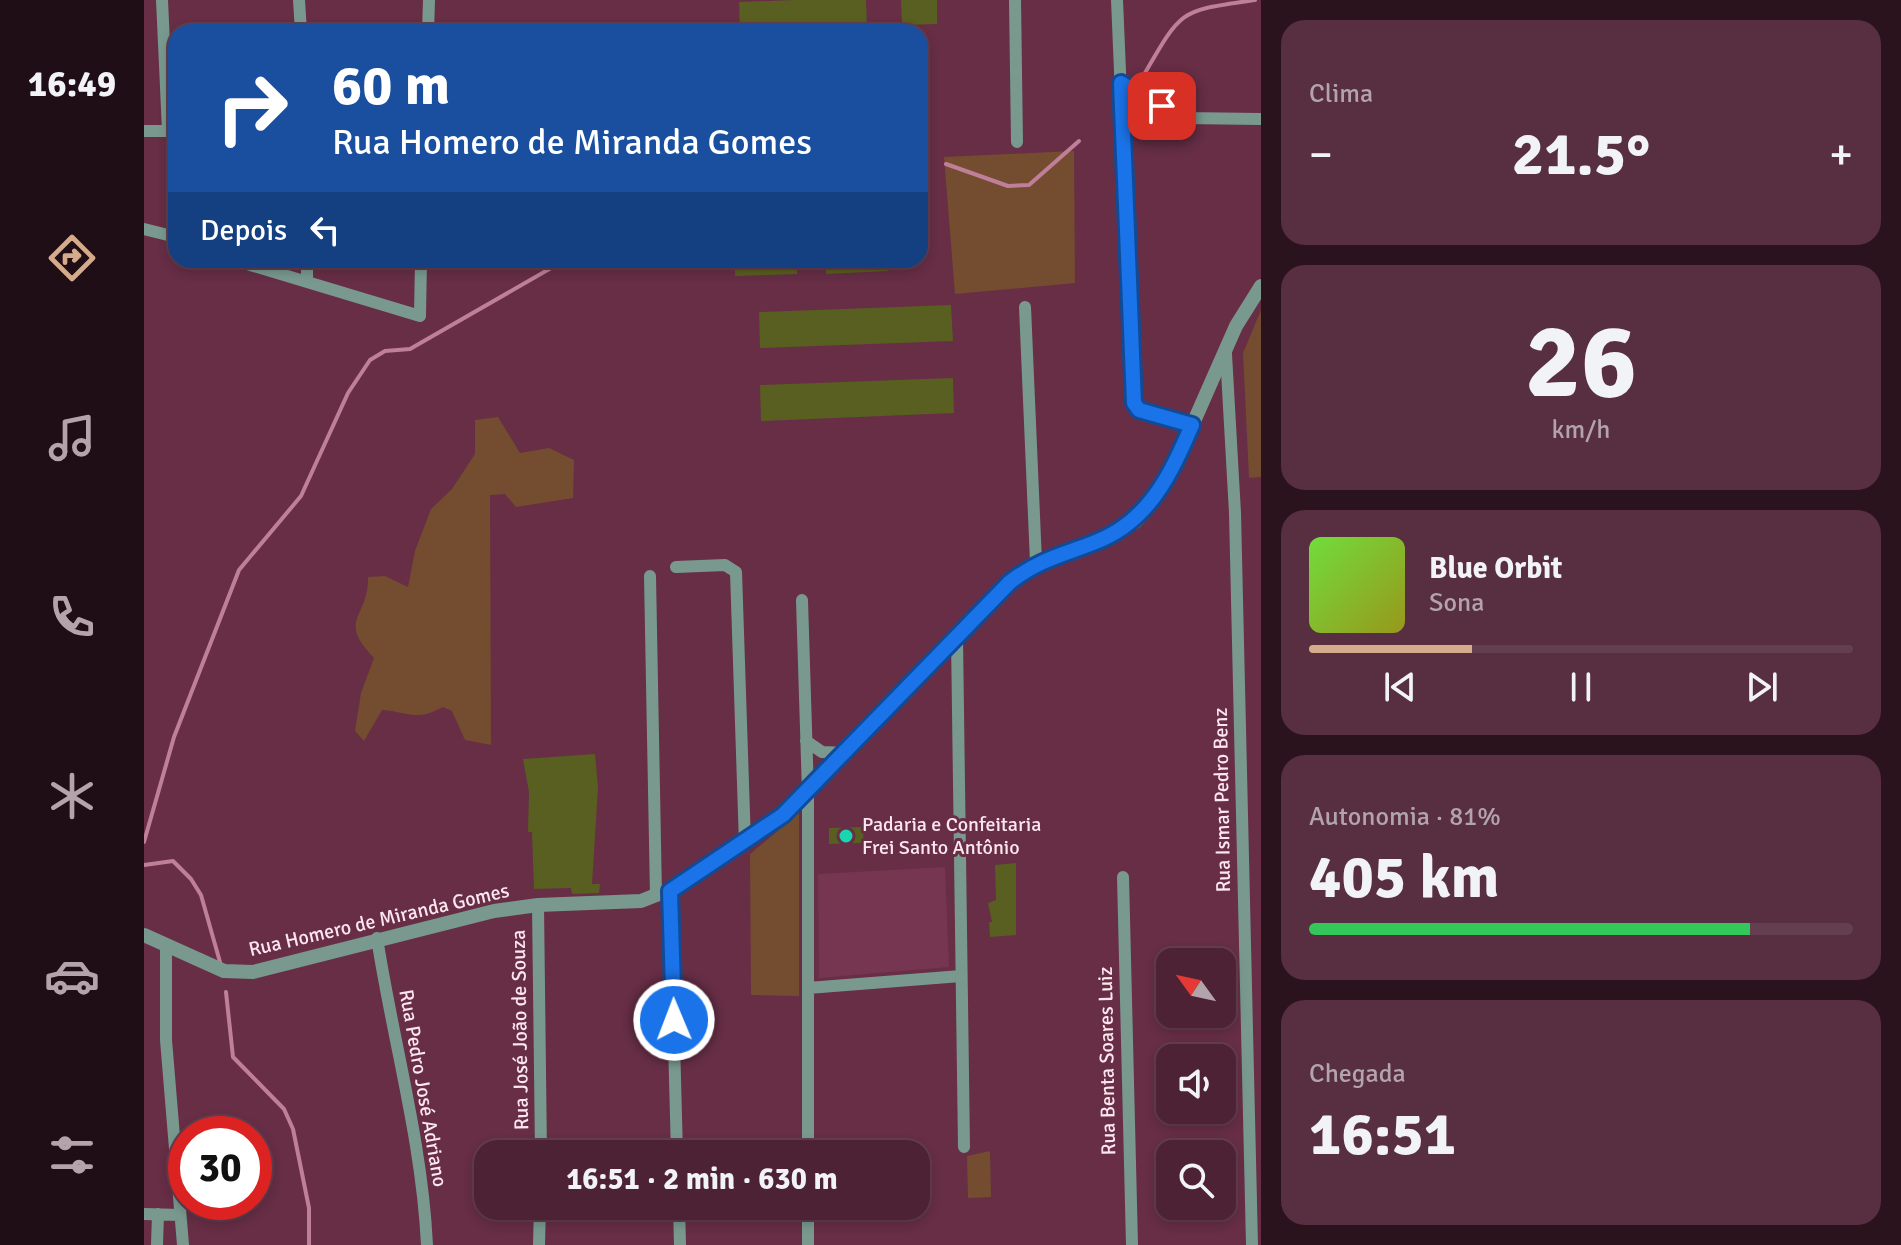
<!DOCTYPE html>
<html lang="pt">
<head>
<meta charset="utf-8">
<style>
  body { margin:0; font-family:Signika,sans-serif; background:#572f40; color:#f1f3f6; height:100vh; display:flex; flex-direction:column; font-size:30px; white-space:nowrap }
  * { box-sizing:border-box; margin:0 }
  p { font-size:26px; color:#b3a4ac }
  .icon { flex:none; width:44px; height:44px; fill:none; stroke:currentColor; stroke-width:2; stroke-linecap:round; stroke-linejoin:round }
  .map { position:relative; flex:1; overflow:hidden }
  .details { display:flex; flex-direction:column; gap:20px; padding:20px; background:#2a131d; width:640px }
  .details>* { flex:none }
  .guide { position:absolute; left:24px; top:24px; width:760px; height:244px; border-radius:24px; box-shadow:0 4px 12px #0003,0 0 0 2px #643f4f; background:#1a4fa0; color:#fff; overflow:hidden }
  .needle { width:52px; rotate:303deg }
  .fabs { position:absolute; left:1012px; top:948px; display:grid; gap:16px }
  .fabs a { display:grid; place-items:center; width:80px; height:80px; border-radius:16px; background:#4d2234; box-shadow:0 4px 12px #0003,0 0 0 2px #643f4f; font-size:40px }
  .speed { position:absolute; left:24px; top:1116px; display:flex; gap:16px; font-size:40px; font-weight:700; text-align:center }
  .speed>* { display:grid; place-content:center; width:104px; height:104px; border-radius:50%; background:#4d2234; box-shadow:0 4px 12px #0003,0 0 0 2px #643f4f; line-height:1 }
  .speed .limit { border:12px solid #d22; background:#fff; color:#111 }
  .pin { position:absolute; display:grid; place-items:center; width:68px; height:68px; color:#fff; margin:-34px; border-radius:16px; box-shadow:0 4px 12px #0006 }
  .me { position:absolute; width:88px; margin:-44px; rotate:359deg; stroke-linejoin:round; filter:drop-shadow(0 0 6px #0008) }
  .turn { display:flex; align-items:center; gap:28px; height:168px; padding:0 32px; font-size:36px }
  .turn .icon { width:104px; height:104px; stroke-width:2.5 }
  .turn b { display:block; font-size:56px; line-height:68px }
  .then { display:flex; align-items:center; height:76px; padding:0 32px; background:#0003; gap:16px; font-size:30px }
  .big { font-size:60px; font-weight:700; line-height:1.1 }
  .details .card { flex:1; display:flex; flex-direction:column; justify-content:center; gap:12px; min-width:0; padding:0 28px; border-radius:24px; background:#572f40 }
  .details .dial { align-items:center; gap:0 }
  .dial b { font-size:104px; line-height:1 }
  .song { display:flex; align-items:center; gap:24px }
  .cover { width:96px; height:96px; border-radius:12px; background:linear-gradient(135deg,hsl(100 70% 55%),hsl(60 70% 35%)) }
  .played { height:8px; border-radius:4px; background:linear-gradient(90deg,#d6ab8b 30%,#643f4f 30%) }
  .keys { display:flex; justify-content:space-around; direction:ltr }
  .heat { display:flex; justify-content:space-between; align-items:center; font-size:44px; direction:ltr }
  .charge { height:12px; border-radius:6px; background:linear-gradient(90deg,#34c759 81%,#643f4f 0) }
  .trip { position:absolute; left:330px; top:1140px; width:456px; height:80px; border-radius:24px; background:#4d2234; box-shadow:0 4px 12px #0003,0 0 0 2px #643f4f; font-weight:700; line-height:80px; text-align:center }
  main { display:flex; flex:1; min-height:0 }
  .tab-bar { display:flex; flex-direction:column; width:144px; justify-content:space-around; align-items:center; background:#1f0e15; color:#b3a4ac }
  .tab-bar .icon { width:56px; height:56px }
  .tab-bar .current { color:#d6ab8b }
  .tab-bar b { font-size:36px; color:#f1f3f6 }
  .map>svg:first-child { display:block }
  .built { fill:#763551 }
  .green { fill:#744c30 }
  .lines { fill:none; stroke-linecap:round; stroke-linejoin:round }
  .stream { stroke:#bf7f98; stroke-width:4 }
  .building { fill:#585f21 }
  .minor { stroke:#79998f; stroke-width:12 }
  .tertiary { stroke:#79998f; stroke-width:14 }
  .route-casing { stroke:#114b97; stroke-width:20 }
  .route { stroke:#1a73e8; stroke-width:14 }
  .poi-dot { fill:#1ad5b2; stroke:#672e46; stroke-width:3 }
  .labels { text-anchor:middle; dominant-baseline:central; stroke-width:6; stroke-linejoin:round; paint-order:stroke }
  .street-label { font-size:20px; fill:#fde7ee; stroke:#672e46 }
  .poi-label { font-size:20px; fill:#fde7ee; stroke:#672e46; text-anchor:start }
</style>
</head>
<body>
<main>
<nav class="tab-bar">
<b>16:49</b>
<svg class="icon current" aria-label="directions" viewBox="0 0 24 24"><path d="M12 3l9 9-9 9-9-9zM9 14v-3h6M13 9l2 2-2 2"/></svg>
<svg class="icon" aria-label="music" viewBox="0 0 24 24"><path d="M9 18V5l10-2v13"/><circle cx="6" cy="18" r="3"/><circle cx="16" cy="16" r="3"/></svg>
<svg class="icon" aria-label="phone" viewBox="0 0 24 24"><path d="M5 4h4l2 5-3 2q2 4 5 5l2-3 5 2v4C11 20 4 13 5 4z"/></svg>
<svg class="icon" aria-label="climate" viewBox="0 0 24 24"><path d="M12 3v18M4 7l16 10M4 17L20 7"/></svg>
<svg class="icon" aria-label="car" viewBox="0 0 24 24"><path d="M5 17H2v-5l4-1 3-4h7l3 4 3 1v5h-3M9 17h6M6 11h13"/><circle cx="7" cy="17" r="2"/><circle cx="17" cy="17" r="2"/></svg>
<svg class="icon" aria-label="filters" viewBox="0 0 24 24"><path d="M4 7h16M4 17h16"/><circle cx="9" cy="7" r="2"/><circle cx="15" cy="17" r="2"/></svg>
</nav>
<div class="map">
<svg width="1117" height="1245" viewBox="0 0 1117 1245">
  <rect width="100%" height="100%" fill="#672e46"/>
  <!-- built -->
  <path class="built" d="M801,867l4,100 -130,11 -1,-104z"/>
  <!-- green -->
  <path class="green" d="M930,151l1,132 -120,11 -11,-137z
    M1117,310v167l-12,1 -6,-125z
    M354,417l22,36 29,-5 25,12 -1,38 -57,9 -11,-13 -15,1 1,250 -26,-5 -13,-29 -9,-4c-27,15 -33,5 -61,3l-18,31 -9,-10 6,-38 13,-35c-38,-39 -5,-40 -6,-81l17,-1 23,11 7,-36 16,-42 21,-20 23,-35v-34z
    M655,813v183l-48,-1 -1,-141z
    M846,1151l1,46 -23,1 -1,-42z"/>
  <g class="lines">
    <!-- stream -->
    <path class="stream" d="M1001,73c38,-66 36,-62 110,-73
      M802,164l62,22 21,-1 50,-44
      M0,842l30,-105 65,-167 62,-74 47,-103 22,-33 15,-9 25,-2 155,-89
      M0,865l29,-4 18,18 10,16 19,67
      M82,992l7,65 51,52 9,20 16,79v37"/>
  </g>
  <!-- building -->
  <path class="building" d="M650,0h72l1,32h-127l-1,-30z
    M757,0h36v24l-35,1z
    M599,260l54,1v13l-62,2v-12l8,-1z
    M744,260v11l-62,3v-13z
    M807,305l2,36 -193,7 -1,-36z
    M809,378l1,35 -193,8 -1,-36z
    M451,754l3,34 -6,96h8l-1,9 -27,1 -1,-6 -37,1 -2,-57h-4l1,-40 -6,-33z
    M720,827l-1,16 -34,1v-16z
    M872,863v72l-26,2 -1,-15h3l-4,-19 8,-3 -1,-35z"/>
  <g class="lines">
    <!-- minor -->
    <path class="minor" d="M18,0l6,131
      M155,0l2,32
      M871,0l2,142
      M973,0l17,403 5,7 53,15
      M284,32l1,-32
      M977,83l62,35 78,1
      M0,131h29
      M0,229l32,8
      M90,260l186,56 1,-56
      M163,260v20
      M881,307l11,255
      M1082,354l9,159 17,732
      M532,567l49,-2 11,7 9,272
      M506,576l6,320
      M658,600l6,193v361
      M813,638l7,509
      M662,741l16,11 25,1
      M979,877l9,368
      M526,891l7,263
      M394,905l3,249
      M233,938c16,103 45,203 50,307
      M22,945v95l17,205
      M664,988l153,-12
      M535,1206l1,39
      M0,1214l36,1
      M13,1245l1,-31
      M395,1245l1,-39
      M664,1245v-39"/>
    <!-- tertiary -->
    <path class="tertiary" d="M0,935l80,36 29,1 241,-61 44,-6 103,-4 43,-17 79,-53 45,-38 202,-211 26,-20 58,-19 41,-21 14,-15 24,-38 63,-143 25,-40"/>
  </g>
  <g class="lines">
    <!-- route casing -->
    <g class="route-casing">
      <path id="route" d="M530,1020l-4,-129 113,-76 227,-233c29,-22 49,-26 83,-39 55,-20 77,-67 99,-118l-53,-15 -5,-7 -13,-320 41,23"/>
    </g>
    <!-- route -->
    <use href="#route" class="route"/>
  </g>
  <!-- markers -->
  <circle class="poi-dot" cx="702" cy="836" r="8"/>
  <g class="labels">
    <!-- street labels -->
    <g class="street-label">
      <text transform="translate(1078 800) rotate(-91)">Rua Ismar Pedro Benz</text>
      <text transform="translate(235 920) rotate(-13)">Rua Homero de Miranda Gomes</text>
      <text transform="translate(376 1030) rotate(-91)">Rua José João de Souza</text>
      <text transform="translate(963 1061) rotate(-91)">Rua Benta Soares Luiz</text>
      <text transform="translate(279 1088) rotate(80)">Rua Pedro José Adriano</text>
    </g>
    <!-- poi labels -->
    <g class="poi-label">
      <text x="718" y="824">Padaria e Confeitaria<tspan x="718" dy="23">Frei Santo Antônio</tspan></text>
    </g>
  </g>
</svg>
<div class="fabs">
<a><svg class="needle" viewBox="-14 -14 28 28"><path d="M0-13l5 13h-10z" fill="#e53935"/><path d="M0 13l5-13h-10z" fill="#b3a4ac"/></svg></a>
<a><svg class="icon" aria-label="sound" viewBox="0 0 24 24"><path d="M4 9h4l5-4v14l-5-4H4zM17 9q2 3 0 6"/></svg></a>
<a><svg class="icon" aria-label="search" viewBox="0 0 24 24"><circle cx="10" cy="10" r="6"/><path d="M15 15l6 6"/></svg></a>
</div>
<div class="speed"><div class="limit">30</div></div>
<div class="pin" style="left:1018px;top:106px;background:#d93025"><svg class="icon" aria-label="arrive" viewBox="0 0 24 24"><path d="M6 21V4h12l-3 4 3 4H6"/></svg></div>
<svg class="me" style="left:530px;top:1020px" viewBox="-20 -20 40 40"><circle r="17" fill="#1a73e8" stroke="#fff" stroke-width="3"/><path d="M0-11L8 9 0 5-8 9z" fill="#fff"/></svg>
<div class="trip">16:51 · 2 min · 630 m</div>
<div class="guide">
<div class="turn"><svg class="icon" aria-label="right" viewBox="0 0 24 24"><path d="M7 20v-9h11M14 6l5 5-5 5"/></svg><div><b>60 m</b>Rua Homero de Miranda Gomes</div></div>
<div class="then">Depois<svg class="icon" aria-label="left" viewBox="0 0 24 24"><path d="M17 20v-9H6M10 6l-5 5 5 5"/></svg></div>
</div>
</div>
<section class="details">
<div class="card"><p>Clima</p>
<div class="heat"><a>−</a><b class="big">21.5°</b><a>+</a></div>
</div>
<div class="card dial"><b>26</b><p>km/h</p></div>
<div class="card">
<div class="song"><i class="cover"></i><div><b>Blue Orbit</b><p>Sona</p></div></div>
<div class="played"></div>
<div class="keys"><svg class="icon" aria-label="previous" viewBox="0 0 24 24"><path d="M18 5L8 12l10 7zM5 5v14"/></svg><svg class="icon" aria-label="pause" viewBox="0 0 24 24"><path d="M8 5v14M16 5v14"/></svg><svg class="icon" aria-label="next" viewBox="0 0 24 24"><path d="M6 5l10 7-10 7zM19 5v14"/></svg></div>
</div>
<div class="card"><p>Autonomia · 81%</p><b class="big">405 km</b><div class="charge"></div></div>
<div class="card"><p>Chegada</p><b class="big">16:51</b></div>
</section>
</main>
</body>
</html>
